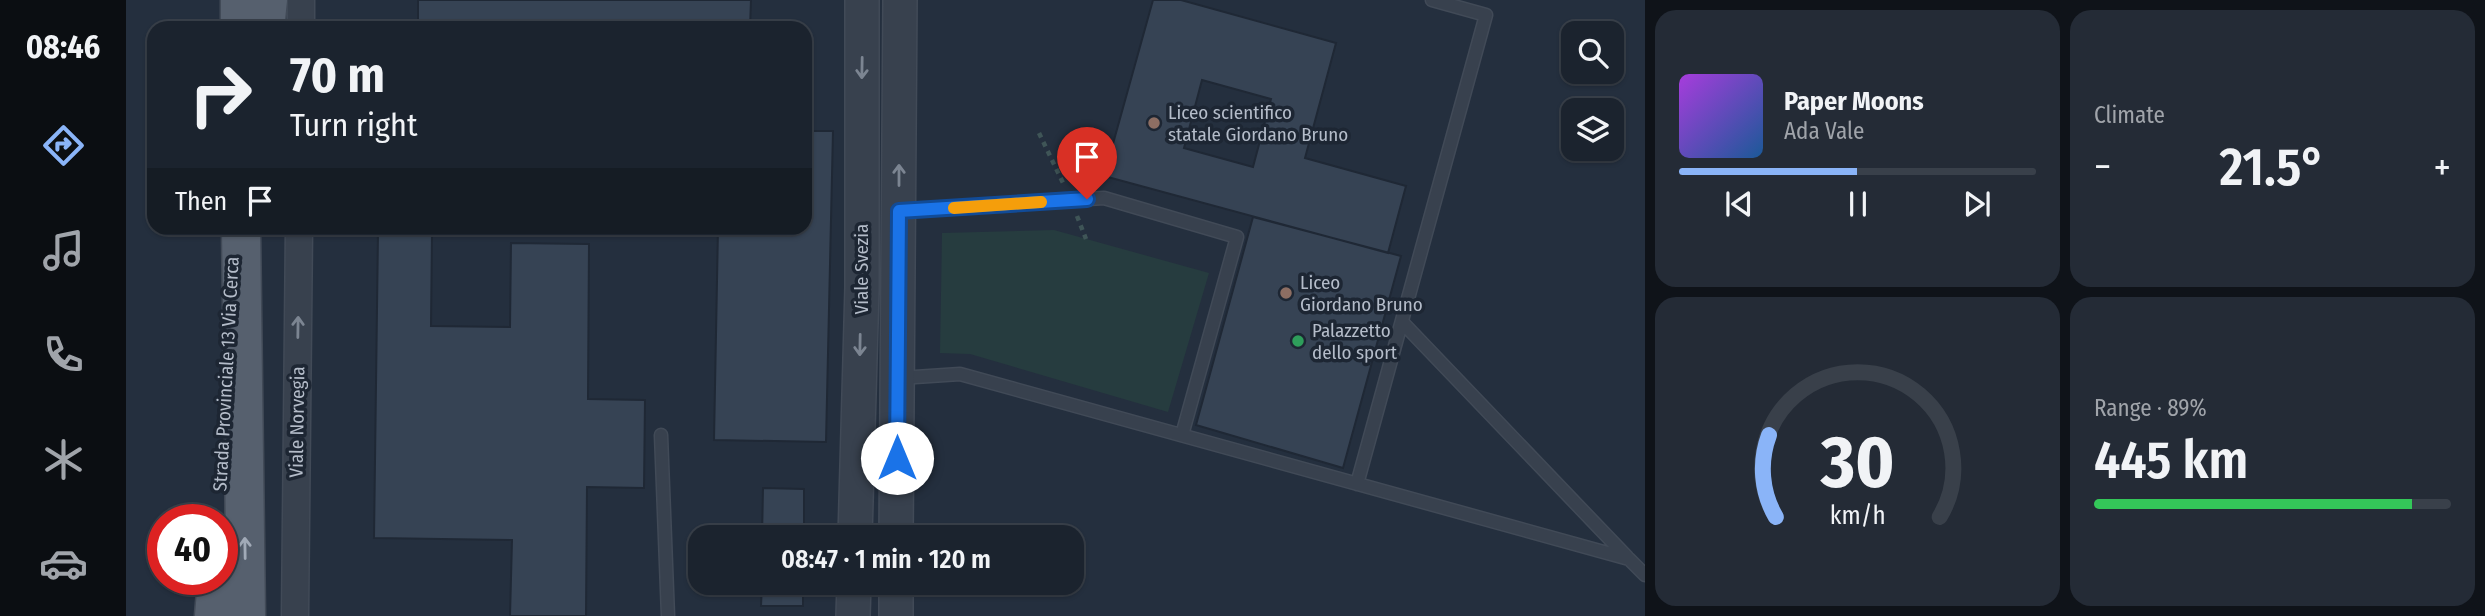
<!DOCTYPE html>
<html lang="en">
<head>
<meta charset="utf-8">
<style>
  body { margin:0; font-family:"Fira Sans Condensed",sans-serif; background:#242b36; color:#f1f3f6; height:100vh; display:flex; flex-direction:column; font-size:26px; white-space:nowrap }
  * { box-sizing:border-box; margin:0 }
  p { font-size:23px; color:#a0a4aa }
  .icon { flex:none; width:38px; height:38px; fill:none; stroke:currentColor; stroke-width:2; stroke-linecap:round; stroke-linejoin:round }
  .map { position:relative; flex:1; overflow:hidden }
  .panel { display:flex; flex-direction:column; gap:10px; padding:10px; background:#0f1319; width:840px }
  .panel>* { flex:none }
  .banner { position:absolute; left:21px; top:21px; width:665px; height:214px; border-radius:21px; box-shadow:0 2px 5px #0004,0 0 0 2px #39404a; background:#1b232e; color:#f1f3f6; overflow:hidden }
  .fabs { position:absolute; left:1435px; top:21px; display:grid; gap:14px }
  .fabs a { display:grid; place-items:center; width:63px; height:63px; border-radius:14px; background:#1b232e; box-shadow:0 2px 5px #0004,0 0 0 2px #39404a; font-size:35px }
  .speed { position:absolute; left:21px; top:504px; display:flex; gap:14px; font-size:35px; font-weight:700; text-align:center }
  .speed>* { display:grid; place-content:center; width:91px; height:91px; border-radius:50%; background:#1b232e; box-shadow:0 2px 5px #0004,0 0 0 2px #39404a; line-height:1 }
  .speed .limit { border:10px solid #d22; background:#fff; color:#111 }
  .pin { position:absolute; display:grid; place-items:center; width:60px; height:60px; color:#fff; margin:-72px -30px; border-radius:50% 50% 50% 0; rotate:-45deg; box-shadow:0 0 7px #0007 }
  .pin .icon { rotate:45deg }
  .me { position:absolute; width:77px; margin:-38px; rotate:0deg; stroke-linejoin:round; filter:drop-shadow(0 0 5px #0008) }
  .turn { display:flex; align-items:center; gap:24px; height:147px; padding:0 28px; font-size:32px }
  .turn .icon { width:91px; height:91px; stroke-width:2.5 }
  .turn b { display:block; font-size:49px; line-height:60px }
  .then { display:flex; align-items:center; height:66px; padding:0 28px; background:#0003; gap:14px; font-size:26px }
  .big { font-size:52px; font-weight:600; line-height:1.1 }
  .panel .widget { flex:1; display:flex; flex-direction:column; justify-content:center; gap:10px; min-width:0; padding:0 24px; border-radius:21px; background:#242b36 }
  .panel .dial { align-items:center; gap:0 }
  .dial svg { height:182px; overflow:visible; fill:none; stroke:#39404a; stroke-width:7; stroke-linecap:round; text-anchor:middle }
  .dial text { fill:#f1f3f6; stroke:none }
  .song { display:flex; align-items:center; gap:21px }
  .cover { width:84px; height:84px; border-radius:10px; background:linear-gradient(135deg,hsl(280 70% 55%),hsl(210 70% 35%)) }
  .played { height:7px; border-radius:4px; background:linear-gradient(90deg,#8ab4f8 50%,#39404a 50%) }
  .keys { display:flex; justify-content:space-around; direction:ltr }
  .heat { display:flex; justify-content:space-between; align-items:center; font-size:38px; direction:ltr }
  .charge { height:10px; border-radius:5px; background:linear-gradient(90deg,#34c759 89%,#39404a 0) }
  .panel .tiles { flex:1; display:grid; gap:10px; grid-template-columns:repeat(2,1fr) }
  .trip { position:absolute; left:562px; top:525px; width:396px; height:70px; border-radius:21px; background:#1b232e; box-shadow:0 2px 5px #0004,0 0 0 2px #39404a; font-weight:600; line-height:70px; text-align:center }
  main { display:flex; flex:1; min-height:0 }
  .dock { display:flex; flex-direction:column; width:126px; justify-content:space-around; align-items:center; background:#0b0e12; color:#a0a4aa }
  .dock .icon { width:49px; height:49px }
  .dock .on { color:#8ab4f8 }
  .dock b { font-size:32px; color:#f1f3f6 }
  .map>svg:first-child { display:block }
  .green { fill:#263c3f }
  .building { fill:#364354; stroke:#1f2835; stroke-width:2; fill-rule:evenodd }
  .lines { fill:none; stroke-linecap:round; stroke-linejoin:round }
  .service-casing { stroke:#414a57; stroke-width:15 }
  .minor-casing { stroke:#414a57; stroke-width:29 }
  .tertiary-casing { stroke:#414a57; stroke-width:36 }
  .primary-casing { stroke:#414a57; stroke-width:41 }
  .path { stroke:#3f5557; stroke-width:4.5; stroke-dasharray:5 5; stroke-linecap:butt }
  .service { stroke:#38414e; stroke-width:12 }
  .minor { stroke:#38414e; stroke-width:26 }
  .tertiary { stroke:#38414e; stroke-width:33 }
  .primary { stroke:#56606e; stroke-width:38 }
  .oneway { stroke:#7c8592 }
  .oneway2 { stroke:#a1aab7 }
  .route-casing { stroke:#114b97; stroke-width:18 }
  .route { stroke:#1a73e8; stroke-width:12 }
  .slow { stroke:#f59e0b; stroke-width:12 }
  .education-dot { fill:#8d6e63; stroke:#1d2633; stroke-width:2.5 }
  .leisure-dot { fill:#2e9e5b; stroke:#1d2633; stroke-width:2.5 }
  .labels { text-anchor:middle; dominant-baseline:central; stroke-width:7; stroke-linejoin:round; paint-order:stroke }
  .poi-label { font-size:19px; fill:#b4bcc9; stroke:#1d2633; text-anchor:start }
  .street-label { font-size:19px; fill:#b4bcc9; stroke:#1d2633 }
</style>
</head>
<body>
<main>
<nav class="dock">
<b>08:46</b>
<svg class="icon on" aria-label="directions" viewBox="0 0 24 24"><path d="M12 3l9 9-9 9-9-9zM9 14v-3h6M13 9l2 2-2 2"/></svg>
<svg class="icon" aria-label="music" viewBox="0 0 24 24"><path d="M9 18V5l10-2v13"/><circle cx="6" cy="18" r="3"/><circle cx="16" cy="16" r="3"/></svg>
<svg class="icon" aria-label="phone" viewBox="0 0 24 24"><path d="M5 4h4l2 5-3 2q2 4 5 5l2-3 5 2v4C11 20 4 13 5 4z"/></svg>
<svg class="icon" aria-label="climate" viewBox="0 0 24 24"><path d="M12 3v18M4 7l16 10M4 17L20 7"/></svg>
<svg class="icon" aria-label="car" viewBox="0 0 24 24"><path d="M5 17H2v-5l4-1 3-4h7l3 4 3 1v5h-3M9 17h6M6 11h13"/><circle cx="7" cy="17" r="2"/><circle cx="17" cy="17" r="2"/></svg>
</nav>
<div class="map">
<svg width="1519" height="616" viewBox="0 0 1519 616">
  <rect width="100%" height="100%" fill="#242f3e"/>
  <!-- green -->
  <path class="green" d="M928,230l155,43 -41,139 -198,-58 -30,-1 2,-120z"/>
  <!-- building -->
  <path class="building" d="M292,0h333l-1,28h-332z
    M1027,0h28l155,43 -31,115 101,28 -18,67 -284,-77zM1076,80l69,19 -18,68 -69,-19z
    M679,131h28l-7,311 -112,-2 4,-212h87z
    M1127,217l148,39 -58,212 -147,-43z
    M252,232l54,1 -1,93 79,1 1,-84 78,1 -1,155 57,1 -1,88 -57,-1 -1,129h-76l2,-76 -138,-2z
    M637,488l41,1v48h-42z
    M636,583h41v23h-42z"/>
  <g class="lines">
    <!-- service casing -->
    <g class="service-casing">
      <path id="service" d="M774,211l204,-13 133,39 -55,198
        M1276,322l225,235
        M774,378l60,-4 669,185 16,16
        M535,435l7,181
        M1231,484l129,-469 -54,-15"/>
    </g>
    <!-- minor casing -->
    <g class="minor-casing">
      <path id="minor" d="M175,28v-28
        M169,616l4,-388"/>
    </g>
    <!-- tertiary casing -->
    <g class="tertiary-casing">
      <path id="tertiary" d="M729,537l7,-250v-287
        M770,537l4,-537
        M727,616l1,-33
        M770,616v-33"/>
    </g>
    <!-- primary casing -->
    <g class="primary-casing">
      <path id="primary" d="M114,28v-28
        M139,28l3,-28
        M115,228l5,388
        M88,616l3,-37"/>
    </g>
    <!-- path -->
    <path class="path" d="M913,133l25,52
      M951,216l9,23"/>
    <!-- service -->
    <use href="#service" class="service"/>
    <!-- minor -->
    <use href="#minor" class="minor"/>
    <!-- tertiary -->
    <use href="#tertiary" class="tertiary"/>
    <!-- primary -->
    <use href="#primary" class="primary"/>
  </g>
  <!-- one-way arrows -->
  <defs><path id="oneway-shaft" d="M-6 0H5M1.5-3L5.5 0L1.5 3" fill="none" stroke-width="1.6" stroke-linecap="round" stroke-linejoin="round" transform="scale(1.75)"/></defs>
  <g class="oneway">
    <use href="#oneway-shaft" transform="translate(736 68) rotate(91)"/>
    <use href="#oneway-shaft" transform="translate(773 175) rotate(-90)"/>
    <use href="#oneway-shaft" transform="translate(172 327) rotate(-89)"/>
    <use href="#oneway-shaft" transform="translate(734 345) rotate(91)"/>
  </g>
  <use class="oneway2" href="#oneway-shaft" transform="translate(119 548) rotate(-91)"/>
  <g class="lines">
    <!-- route casing -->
    <g class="route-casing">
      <path id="route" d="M771,458l2,-247 188,-12"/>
    </g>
    <!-- route -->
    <use href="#route" class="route"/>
    <!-- slow -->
    <path class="slow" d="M828,208l87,-6"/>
  </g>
  <!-- markers -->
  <g class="education-dot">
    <circle cx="1028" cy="123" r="7"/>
    <circle cx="1160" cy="293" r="7"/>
  </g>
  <circle class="leisure-dot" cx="1172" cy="341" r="7"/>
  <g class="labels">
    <!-- poi labels -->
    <g class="poi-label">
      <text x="1042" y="112">Liceo scientifico<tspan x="1042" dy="22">statale Giordano Bruno</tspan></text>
      <text x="1174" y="282">Liceo<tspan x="1174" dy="22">Giordano Bruno</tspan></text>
      <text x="1186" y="330">Palazzetto<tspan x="1186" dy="22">dello sport</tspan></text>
    </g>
    <!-- street labels -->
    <g class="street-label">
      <text transform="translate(735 269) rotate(-90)">Viale Svezia</text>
      <text transform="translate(100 374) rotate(-87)">Strada Provinciale 13 Via Cerca</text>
      <text transform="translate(171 422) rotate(-89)">Viale Norvegia</text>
    </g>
  </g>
</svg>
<div class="fabs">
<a><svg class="icon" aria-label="search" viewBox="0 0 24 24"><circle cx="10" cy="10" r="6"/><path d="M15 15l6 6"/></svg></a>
<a><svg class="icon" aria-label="layers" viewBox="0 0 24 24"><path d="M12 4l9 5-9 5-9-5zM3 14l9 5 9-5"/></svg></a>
</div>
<div class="speed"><div class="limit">40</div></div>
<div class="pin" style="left:961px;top:199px;background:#d93025"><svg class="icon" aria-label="arrive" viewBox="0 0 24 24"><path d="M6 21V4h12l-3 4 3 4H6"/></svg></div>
<svg class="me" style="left:771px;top:458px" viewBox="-20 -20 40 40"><circle r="19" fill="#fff"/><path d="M0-13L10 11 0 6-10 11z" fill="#1a73e8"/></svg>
<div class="trip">08:47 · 1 min · 120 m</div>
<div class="banner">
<div class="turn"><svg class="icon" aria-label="right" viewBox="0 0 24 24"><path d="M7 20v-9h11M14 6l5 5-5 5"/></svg><div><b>70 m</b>Turn right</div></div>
<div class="then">Then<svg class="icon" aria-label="arrive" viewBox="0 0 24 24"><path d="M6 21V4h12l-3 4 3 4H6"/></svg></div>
</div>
</div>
<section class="panel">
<div class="tiles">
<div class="widget">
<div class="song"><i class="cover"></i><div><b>Paper Moons</b><p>Ada Vale</p></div></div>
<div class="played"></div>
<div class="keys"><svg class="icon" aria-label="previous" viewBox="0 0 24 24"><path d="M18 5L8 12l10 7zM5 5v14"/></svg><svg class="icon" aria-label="pause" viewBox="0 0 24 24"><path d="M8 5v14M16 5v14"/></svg><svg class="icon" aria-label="next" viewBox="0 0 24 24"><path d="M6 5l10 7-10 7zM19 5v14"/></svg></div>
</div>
<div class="widget"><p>Climate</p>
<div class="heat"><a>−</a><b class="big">21.5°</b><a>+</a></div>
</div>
<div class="widget dial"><svg viewBox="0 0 100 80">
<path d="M14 69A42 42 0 1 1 86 69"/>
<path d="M14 69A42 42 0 0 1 11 33" stroke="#8ab4f8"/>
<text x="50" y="56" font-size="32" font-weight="700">30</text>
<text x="50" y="72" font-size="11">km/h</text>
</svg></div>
<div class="widget"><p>Range · 89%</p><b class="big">445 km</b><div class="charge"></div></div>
</div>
</section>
</main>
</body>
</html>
